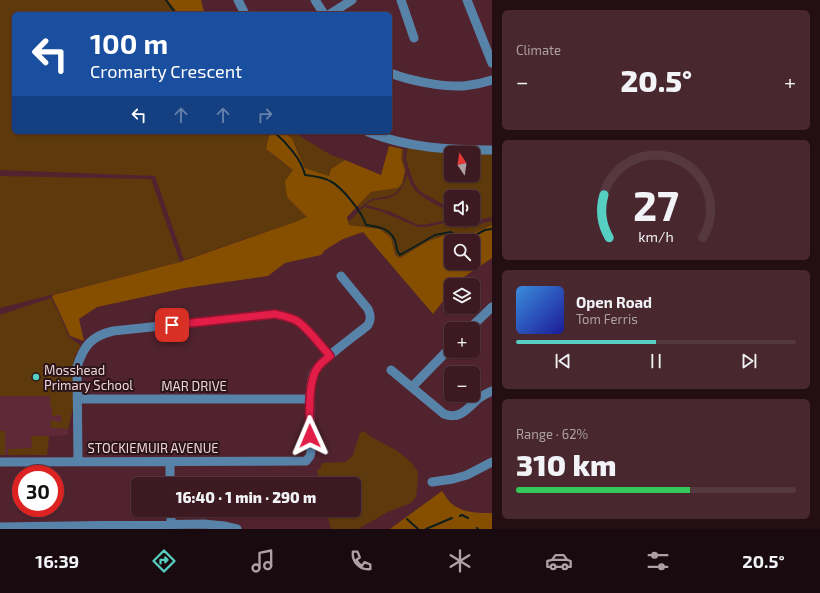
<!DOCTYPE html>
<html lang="en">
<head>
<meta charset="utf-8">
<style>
  body { margin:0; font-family:"Exo 2",sans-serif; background:#48272f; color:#f1f3f6; height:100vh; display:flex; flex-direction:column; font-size:15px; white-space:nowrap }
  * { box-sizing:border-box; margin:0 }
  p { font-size:13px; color:#ada1a5 }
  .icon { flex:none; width:22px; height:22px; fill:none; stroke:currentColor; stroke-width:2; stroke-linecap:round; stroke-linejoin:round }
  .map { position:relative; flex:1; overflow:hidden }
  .details { display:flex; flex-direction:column; gap:10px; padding:10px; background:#220e13; width:328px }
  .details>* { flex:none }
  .guide { position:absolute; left:12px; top:12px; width:380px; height:122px; border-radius:6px; box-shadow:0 1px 3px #0004,0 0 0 1px #563840; background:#1a4fa0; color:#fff; overflow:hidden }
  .needle { width:26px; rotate:347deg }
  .fabs { position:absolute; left:444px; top:146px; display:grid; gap:8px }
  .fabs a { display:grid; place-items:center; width:36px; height:36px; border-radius:6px; background:#3d1a22; box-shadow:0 1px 3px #0004,0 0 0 1px #563840; font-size:20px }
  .speed { position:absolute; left:12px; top:465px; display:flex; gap:8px; font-size:20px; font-weight:700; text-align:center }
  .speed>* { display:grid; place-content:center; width:52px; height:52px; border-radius:50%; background:#3d1a22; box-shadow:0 1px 3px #0004,0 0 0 1px #563840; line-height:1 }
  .speed .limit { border:6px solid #d22; background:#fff; color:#111 }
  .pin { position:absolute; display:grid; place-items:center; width:34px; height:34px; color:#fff; margin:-17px; border-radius:8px; box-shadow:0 2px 6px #0006 }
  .me { position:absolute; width:44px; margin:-22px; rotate:359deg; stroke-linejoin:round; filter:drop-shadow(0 0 3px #0008) }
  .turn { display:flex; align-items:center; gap:14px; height:84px; padding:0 12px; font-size:18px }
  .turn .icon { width:52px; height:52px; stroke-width:2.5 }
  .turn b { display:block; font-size:28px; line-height:34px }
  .lanes { display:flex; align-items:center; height:38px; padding:0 12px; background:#0003; justify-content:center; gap:20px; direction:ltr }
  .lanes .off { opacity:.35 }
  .big { font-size:30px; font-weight:800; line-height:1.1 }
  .details .widget { flex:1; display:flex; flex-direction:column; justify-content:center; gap:6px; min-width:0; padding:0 14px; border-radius:6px; background:#48272f }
  .details .dial { align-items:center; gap:0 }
  .dial svg { height:104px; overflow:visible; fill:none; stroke:#563840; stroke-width:7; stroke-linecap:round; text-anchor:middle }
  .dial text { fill:#f1f3f6; stroke:none }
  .song { display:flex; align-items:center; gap:12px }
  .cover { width:48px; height:48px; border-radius:6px; background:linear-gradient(135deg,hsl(210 70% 55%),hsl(240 70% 35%)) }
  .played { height:4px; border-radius:2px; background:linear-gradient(90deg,#57cec2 50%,#563840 50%) }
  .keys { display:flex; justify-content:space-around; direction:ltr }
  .heat { display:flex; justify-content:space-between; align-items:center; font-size:22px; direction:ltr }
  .charge { height:6px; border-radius:3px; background:linear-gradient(90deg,#34c759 62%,#563840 0) }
  .trip { position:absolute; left:131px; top:477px; width:230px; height:40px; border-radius:6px; background:#3d1a22; box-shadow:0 1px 3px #0004,0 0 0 1px #563840; font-weight:800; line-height:40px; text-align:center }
  .tab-bar { display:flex; height:64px; justify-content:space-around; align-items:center; background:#180a0e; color:#ada1a5 }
  .tab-bar .icon { width:28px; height:28px }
  .tab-bar .on { color:#57cec2 }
  .tab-bar b { font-size:18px; color:#f1f3f6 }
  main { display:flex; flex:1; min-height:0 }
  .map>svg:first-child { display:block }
  .built { fill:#5f2937 }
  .green { fill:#5d390c; fill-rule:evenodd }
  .forest { fill:#864f00; fill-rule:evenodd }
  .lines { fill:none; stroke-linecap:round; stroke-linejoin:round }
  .stream { stroke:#0e1e1c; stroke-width:2 }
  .minor { stroke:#5883a9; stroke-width:9 }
  .route-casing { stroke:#92132f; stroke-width:10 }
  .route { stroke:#e11d48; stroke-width:7 }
  .poi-dot { fill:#57cec2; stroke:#2a1519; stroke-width:1.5 }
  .labels { text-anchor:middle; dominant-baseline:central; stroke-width:4; stroke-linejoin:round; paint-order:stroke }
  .poi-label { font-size:13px; fill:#f1d2d7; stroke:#2a1519; text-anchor:start }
  .street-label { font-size:13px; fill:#f1d2d7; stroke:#2a1519 }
</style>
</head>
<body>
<main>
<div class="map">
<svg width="492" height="529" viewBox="0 0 492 529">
  <rect width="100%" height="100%" fill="#51232e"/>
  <!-- built -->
  <path class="built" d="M51,298l7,13 11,26 12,9 -6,10 -2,9v43l-5,21v6l-19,1 -2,19h-47v-140z"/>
  <!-- green -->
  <path class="green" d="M0,0h167l12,14h-165v118h262l-7,4 -3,13 16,13 12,8 13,47 -12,5 -111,38 -29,-84 -155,-6z
    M281,132h12l38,23 14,5 -14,9 -2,7 -24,-8 -6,-12 -7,-18z
    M408,147l84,5v65l-15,3 -4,-1v-22h-22v12l-30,-17c-9,-8 -11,-21 -15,-33v-3zM451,153h22v22h-22z
    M402,149h2l-1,9 3,12 -3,13 -2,4 -7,7 -5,2 -17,3 -5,3 -7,6 -2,-2 13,-14 27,-4 7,-17 -4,-12z
    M407,174c2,6 4,12 9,17 6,7 26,17 35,21v7h14l10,4c-15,6 -18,-2 -31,-2 -10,0 -18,6 -28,3l-25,-12 -25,-7c5,-6 11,-5 18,-6 14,-2 20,-12 23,-25z
    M0,176l151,3 29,83 -180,46z
    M364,207l16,4 38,16h9l17,-4 15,4 6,1 27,-7v4l-27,12 -17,-3 -20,7 -28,17 -5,-3 -4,-17 -11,-9 -31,-4 -1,-3z
    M51,298l7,13 11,26 12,9 -6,10 -2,9v43l-5,21 -8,-1h-9v-8l5,1 1,1h4v-7h-4l-1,1h-4v-9h-2v-11h-50v-81z
    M0,431h5v24h-5z
    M364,431l7,6 25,13 15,12 7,10v7l-2,18 -5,6 -23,9 -30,17h-27l-5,-19h28v-26h-34l-3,-15h3l2,-6 24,-1 7,-7 7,-22z
    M31,436h18l-2,19h-39v-6l24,-1z"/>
  <!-- forest -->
  <path class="forest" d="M167,0h34l2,8 2,6h-26z
    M276,132h5l11,6 7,18 6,12 24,8 2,-7 14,-9 36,15 8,-29 13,3 -1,10 4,12 -3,12 -4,5 -27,4 -24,25 2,8 31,4 11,9 4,17 5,3 28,-17 21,-7 16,3 27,-12v33l-34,23 -3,4h-4v6l-18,23 -70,-82 -20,7 -18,11 -4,5 -36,8 -17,13 -83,12 -88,19 -18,12 5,22 -14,-5 -11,-25 -7,-14 1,-2 127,-33 115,-40 12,-5 -20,-20 -2,-16 8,-11 -27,-21 3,-13zM451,241h22v22h-22z
    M442,491c3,4 6,10 10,13 12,9 26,9 40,9v16h-102z"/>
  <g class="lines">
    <!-- stream -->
    <path class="stream" d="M166,0l10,14
      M274,132c12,10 28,28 31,43 9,1 18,2 25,6 12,6 32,31 36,44 13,2 26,3 30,19 1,5 0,7 4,11l35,-20 16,-3 4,3 3,6
      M462,241l6,-2 17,-9 7,-1
      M460,516l2,-1 6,3
      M407,519l11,10
      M477,528l1,1
      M426,529l26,-11"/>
    <!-- minor -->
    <path class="minor" d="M238,0l7,14
      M315,0l9,14
      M401,0l13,38
      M467,0l25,63
      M330,14l22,-14
      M390,73c21,8 52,14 74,13 10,-1 19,-3 28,-6
      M368,132c41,16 80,18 124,18
      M469,329l23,-22
      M391,370l53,44c16,6 23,-5 34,-15 4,-3 9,-6 14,-8
      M412,387l39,-40
      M77,399h233
      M78,461l-1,-94c6,-20 14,-31 36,-36l162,-17c8,2 15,3 22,7 10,6 24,25 33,35
      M0,462l306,-1c1,-1 4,-5 4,-5 2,-5 1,-13 1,-19 -1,-16 -3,-51 3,-64 8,-15 40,-36 54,-48 3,-6 3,-9 0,-16l-27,-33
      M170,462v22
      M432,482l21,-3 14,-4 25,-13
      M171,510v14
      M0,527l204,-3 20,2 13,3"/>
  </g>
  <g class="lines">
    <!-- route casing -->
    <g class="route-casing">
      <path id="route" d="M172,325l103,-11c8,2 15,3 22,7 10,6 24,25 33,35 -4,3 -9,7 -12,11 -11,14 -8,51 -8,69"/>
    </g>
    <!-- route -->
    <use href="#route" class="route"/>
  </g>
  <!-- markers -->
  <circle class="poi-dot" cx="36" cy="377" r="4"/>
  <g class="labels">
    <!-- poi labels -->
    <g class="poi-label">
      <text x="44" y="370">Mosshead<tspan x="44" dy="15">Primary School</tspan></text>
    </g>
    <!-- street labels -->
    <g class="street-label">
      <text x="194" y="386">MAR DRIVE</text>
      <text x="153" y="448">STOCKIEMUIR AVENUE</text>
    </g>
  </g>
</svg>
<div class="fabs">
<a><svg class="needle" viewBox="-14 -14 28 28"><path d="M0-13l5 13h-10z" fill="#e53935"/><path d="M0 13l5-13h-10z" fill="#ada1a5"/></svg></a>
<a><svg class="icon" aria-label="sound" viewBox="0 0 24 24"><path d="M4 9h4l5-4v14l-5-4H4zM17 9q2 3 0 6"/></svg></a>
<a><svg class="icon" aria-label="search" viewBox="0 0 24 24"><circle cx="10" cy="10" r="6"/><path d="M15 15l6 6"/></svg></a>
<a><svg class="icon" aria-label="layers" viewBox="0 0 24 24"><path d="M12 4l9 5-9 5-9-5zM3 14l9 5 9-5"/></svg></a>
<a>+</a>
<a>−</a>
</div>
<div class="speed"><div class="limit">30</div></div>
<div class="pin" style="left:172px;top:325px;background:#d93025"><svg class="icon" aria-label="arrive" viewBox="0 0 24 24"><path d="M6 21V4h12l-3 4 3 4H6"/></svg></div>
<svg class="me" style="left:310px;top:436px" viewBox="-20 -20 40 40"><path d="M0-17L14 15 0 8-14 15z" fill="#e11d48" stroke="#fff" stroke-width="4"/></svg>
<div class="trip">16:40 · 1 min · 290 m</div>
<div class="guide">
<div class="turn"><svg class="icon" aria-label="left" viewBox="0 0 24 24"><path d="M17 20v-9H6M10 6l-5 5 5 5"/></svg><div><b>100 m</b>Cromarty Crescent</div></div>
<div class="lanes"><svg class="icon" aria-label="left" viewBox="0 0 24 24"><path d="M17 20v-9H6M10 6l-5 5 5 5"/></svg><svg class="icon off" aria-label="ahead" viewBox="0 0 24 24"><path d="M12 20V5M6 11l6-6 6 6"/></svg><svg class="icon off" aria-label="ahead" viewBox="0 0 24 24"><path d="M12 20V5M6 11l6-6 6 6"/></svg><svg class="icon off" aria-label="right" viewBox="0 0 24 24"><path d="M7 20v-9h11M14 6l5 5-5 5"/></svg></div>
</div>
</div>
<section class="details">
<div class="widget"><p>Climate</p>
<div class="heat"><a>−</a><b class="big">20.5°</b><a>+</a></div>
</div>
<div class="widget dial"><svg viewBox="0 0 100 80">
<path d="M14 69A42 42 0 1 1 86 69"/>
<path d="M14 69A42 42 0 0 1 10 36" stroke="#57cec2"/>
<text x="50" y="56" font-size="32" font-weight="700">27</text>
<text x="50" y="72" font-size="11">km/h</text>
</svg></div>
<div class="widget">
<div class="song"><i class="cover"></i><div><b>Open Road</b><p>Tom Ferris</p></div></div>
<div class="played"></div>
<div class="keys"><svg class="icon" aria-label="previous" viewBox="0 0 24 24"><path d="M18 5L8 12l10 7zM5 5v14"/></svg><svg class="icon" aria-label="pause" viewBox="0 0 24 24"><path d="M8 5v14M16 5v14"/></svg><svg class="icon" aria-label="next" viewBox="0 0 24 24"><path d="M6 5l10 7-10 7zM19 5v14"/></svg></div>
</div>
<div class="widget"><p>Range · 62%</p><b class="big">310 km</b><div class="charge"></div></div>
</section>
</main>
<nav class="tab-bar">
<b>16:39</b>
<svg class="icon on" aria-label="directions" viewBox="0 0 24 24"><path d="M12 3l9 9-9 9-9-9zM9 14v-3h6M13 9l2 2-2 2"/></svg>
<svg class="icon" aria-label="music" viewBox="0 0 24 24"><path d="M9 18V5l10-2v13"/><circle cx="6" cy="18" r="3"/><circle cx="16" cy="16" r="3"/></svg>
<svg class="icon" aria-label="phone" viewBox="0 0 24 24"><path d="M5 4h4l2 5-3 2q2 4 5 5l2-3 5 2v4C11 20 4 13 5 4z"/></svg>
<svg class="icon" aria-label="climate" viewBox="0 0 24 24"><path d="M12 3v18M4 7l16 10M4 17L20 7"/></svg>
<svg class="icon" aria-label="car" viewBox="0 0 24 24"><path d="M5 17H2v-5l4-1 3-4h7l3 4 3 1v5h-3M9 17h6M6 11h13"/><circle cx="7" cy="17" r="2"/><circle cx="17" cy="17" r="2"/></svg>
<svg class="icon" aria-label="filters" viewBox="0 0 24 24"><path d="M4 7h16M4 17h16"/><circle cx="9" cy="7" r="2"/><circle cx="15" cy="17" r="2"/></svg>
<b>20.5°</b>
</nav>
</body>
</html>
